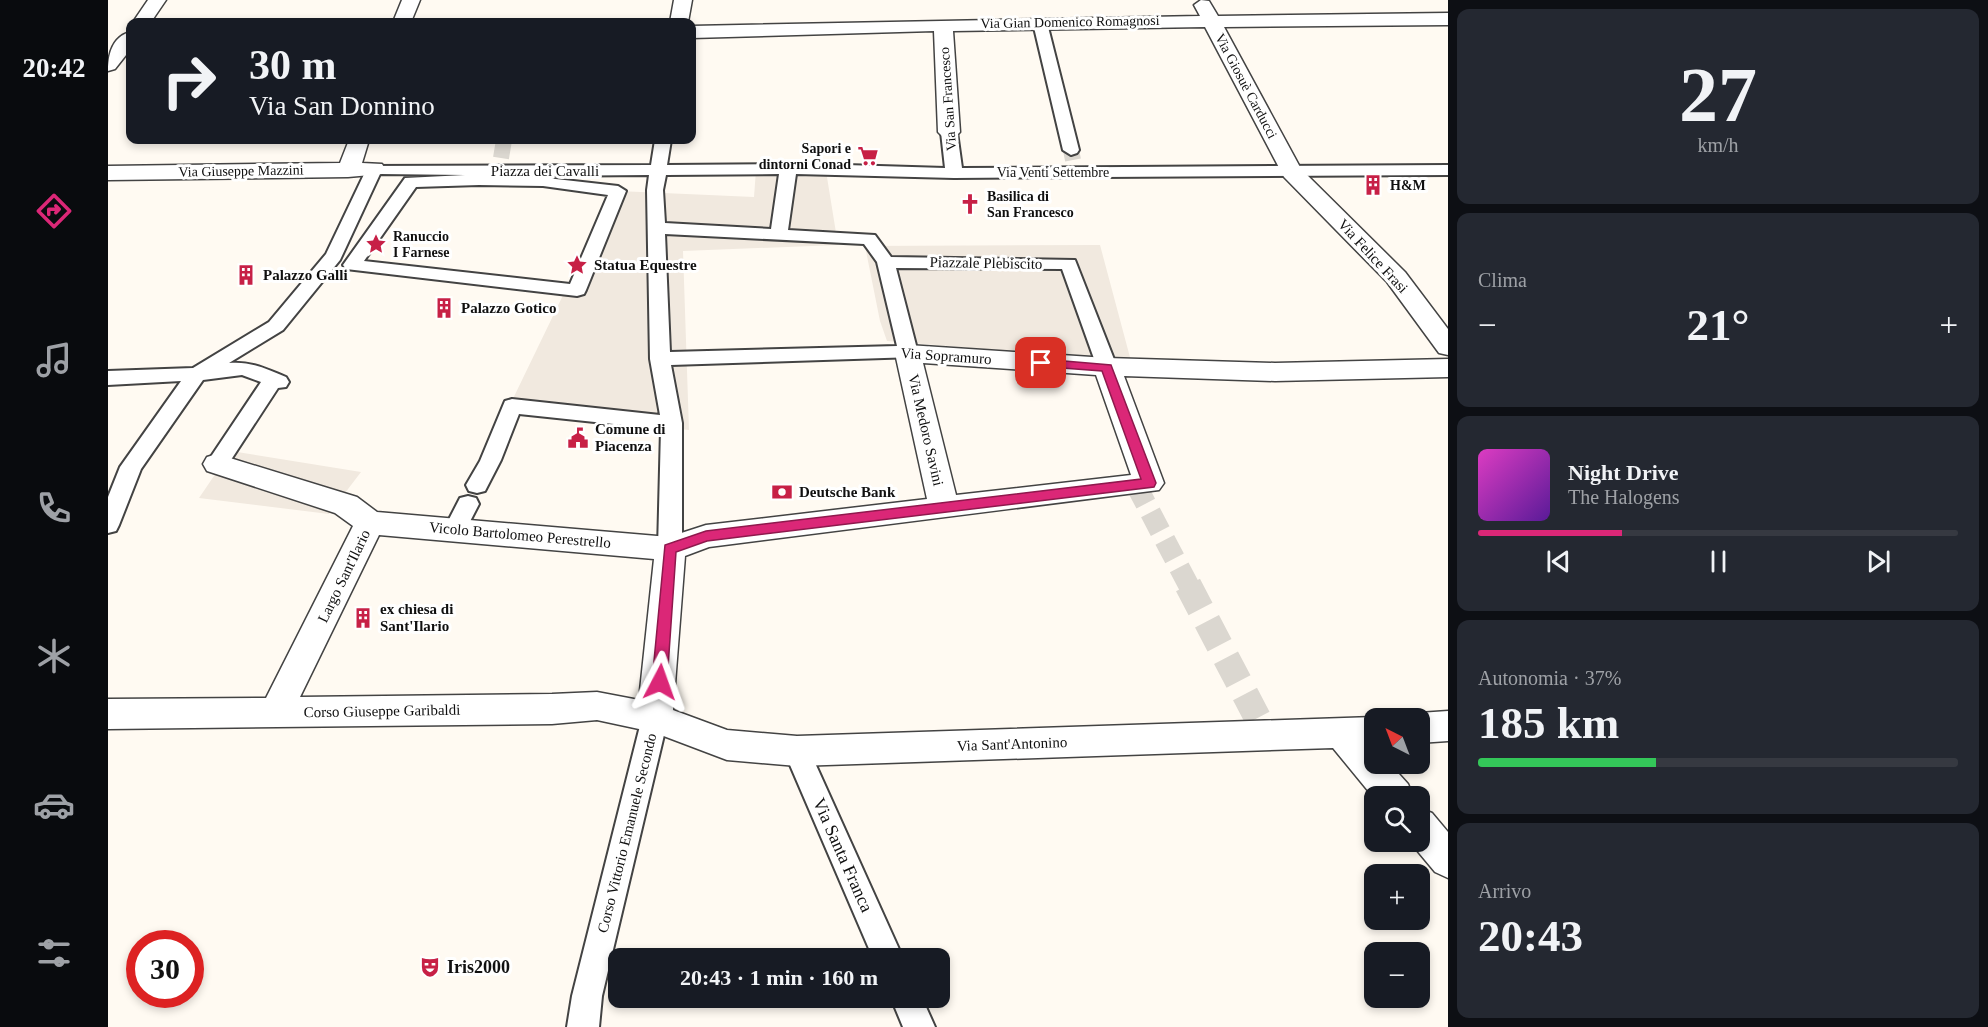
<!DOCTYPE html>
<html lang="it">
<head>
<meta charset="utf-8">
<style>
  body { margin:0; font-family:"Times New Roman",serif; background:#242831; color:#f1f3f6; height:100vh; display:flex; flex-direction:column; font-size:22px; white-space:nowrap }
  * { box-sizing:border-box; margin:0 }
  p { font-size:20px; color:#9ea1a6 }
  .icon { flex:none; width:33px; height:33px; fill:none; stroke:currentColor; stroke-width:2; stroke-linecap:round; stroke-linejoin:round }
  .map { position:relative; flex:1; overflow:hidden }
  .panel { display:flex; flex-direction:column; gap:9px; padding:9px; background:#0d0f14; width:540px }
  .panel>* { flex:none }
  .hud { position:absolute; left:18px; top:18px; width:570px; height:126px; border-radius:12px; box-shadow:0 3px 9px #0003; background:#171b24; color:#f1f3f6; overflow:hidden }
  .needle { width:39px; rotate:318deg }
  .buttons { position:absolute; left:1256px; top:708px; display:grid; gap:12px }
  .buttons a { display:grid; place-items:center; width:66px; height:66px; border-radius:12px; background:#171b24; box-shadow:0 3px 9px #0003; font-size:30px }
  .speed { position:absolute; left:18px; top:930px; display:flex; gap:12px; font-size:30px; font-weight:700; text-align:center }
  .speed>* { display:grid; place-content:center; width:78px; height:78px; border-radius:50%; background:#171b24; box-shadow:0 3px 9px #0003; line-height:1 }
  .speed .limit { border:9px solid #d22; background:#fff; color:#111 }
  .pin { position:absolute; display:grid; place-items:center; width:51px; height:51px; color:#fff; margin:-26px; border-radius:12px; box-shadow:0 3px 9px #0006 }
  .me { position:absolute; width:66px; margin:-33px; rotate:4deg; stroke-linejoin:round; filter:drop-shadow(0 0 4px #0008) }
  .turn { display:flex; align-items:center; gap:21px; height:126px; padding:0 24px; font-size:27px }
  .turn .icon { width:78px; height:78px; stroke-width:2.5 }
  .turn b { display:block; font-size:42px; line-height:51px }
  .big { font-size:45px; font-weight:700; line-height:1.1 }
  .panel .tile { flex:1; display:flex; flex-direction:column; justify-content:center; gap:9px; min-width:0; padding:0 21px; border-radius:12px; background:#242831 }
  .panel .dial { align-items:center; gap:0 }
  .dial b { font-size:78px; line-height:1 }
  .song { display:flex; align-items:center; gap:18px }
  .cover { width:72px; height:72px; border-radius:9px; background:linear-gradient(135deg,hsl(310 70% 55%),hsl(270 70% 35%)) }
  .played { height:6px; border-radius:3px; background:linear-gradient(90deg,#db2777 30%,#363941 30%) }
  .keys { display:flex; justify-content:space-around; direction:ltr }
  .heat { display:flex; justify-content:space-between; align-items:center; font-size:33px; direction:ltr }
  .charge { height:9px; border-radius:4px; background:linear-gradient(90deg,#34c759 37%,#363941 0) }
  .trip { position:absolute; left:500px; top:948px; width:342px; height:60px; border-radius:12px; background:#171b24; box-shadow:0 3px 9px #0003; font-weight:700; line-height:60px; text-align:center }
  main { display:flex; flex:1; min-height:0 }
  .tabs { display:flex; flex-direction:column; width:108px; justify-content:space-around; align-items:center; background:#090b0e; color:#9ea1a6 }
  .tabs .icon { width:42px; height:42px }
  .tabs .on { color:#db2777 }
  .tabs b { font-size:27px; color:#f1f3f6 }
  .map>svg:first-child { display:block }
  .plaza { fill:#f1e9df }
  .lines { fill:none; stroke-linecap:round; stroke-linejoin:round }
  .pedestrian-tunnel-far2 { stroke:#dbd7d0; stroke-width:16; stroke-dasharray:16 8; stroke-linecap:butt }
  .pedestrian-tunnel-far1 { stroke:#dbd7d0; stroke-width:21; stroke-dasharray:21 10; stroke-linecap:butt }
  .pedestrian-tunnel { stroke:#dbd7d0; stroke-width:27; stroke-dasharray:27 14; stroke-linecap:butt }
  .pedestrian-casing { stroke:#434343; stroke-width:4 }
  .minor-casing { stroke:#434343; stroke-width:3 }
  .pedestrian { fill:#fff; fill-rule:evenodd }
  .minor { fill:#fff; fill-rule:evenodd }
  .route { fill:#db2777; stroke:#8e194d; stroke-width:1.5 }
  .labels { text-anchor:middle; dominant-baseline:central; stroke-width:6; stroke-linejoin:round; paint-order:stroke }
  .far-street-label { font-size:14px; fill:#101010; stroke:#fff }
  .far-poi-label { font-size:14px; font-weight:bold; fill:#101010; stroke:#fff; text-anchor:start }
  .street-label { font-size:15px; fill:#101010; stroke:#fff }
  .poi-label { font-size:15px; font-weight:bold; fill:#101010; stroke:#fff; text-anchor:start }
  .near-street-label { font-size:18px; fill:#101010; stroke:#fff }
  .near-poi-label { font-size:18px; font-weight:bold; fill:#101010; stroke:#fff; text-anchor:start }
</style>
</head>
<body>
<main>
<nav class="tabs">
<b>20:42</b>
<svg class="icon on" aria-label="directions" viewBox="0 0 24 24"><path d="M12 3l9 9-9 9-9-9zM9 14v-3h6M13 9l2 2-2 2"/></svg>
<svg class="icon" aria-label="music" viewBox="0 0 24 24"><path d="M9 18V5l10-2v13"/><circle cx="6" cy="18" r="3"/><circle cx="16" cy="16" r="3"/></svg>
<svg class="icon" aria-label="phone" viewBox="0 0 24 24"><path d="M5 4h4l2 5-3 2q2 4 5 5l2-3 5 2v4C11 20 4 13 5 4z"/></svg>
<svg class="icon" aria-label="climate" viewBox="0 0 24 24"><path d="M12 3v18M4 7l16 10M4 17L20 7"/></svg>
<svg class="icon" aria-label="car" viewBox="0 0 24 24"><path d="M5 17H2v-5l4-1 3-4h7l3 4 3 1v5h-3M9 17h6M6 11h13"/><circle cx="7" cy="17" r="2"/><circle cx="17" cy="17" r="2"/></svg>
<svg class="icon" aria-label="filters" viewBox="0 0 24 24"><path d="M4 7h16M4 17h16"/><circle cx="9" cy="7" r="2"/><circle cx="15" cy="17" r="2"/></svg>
</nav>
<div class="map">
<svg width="1340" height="1027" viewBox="0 0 1340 1027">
  <rect width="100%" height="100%" fill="#fffaf2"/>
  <!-- plaza -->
  <path class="plaza" d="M648,170l70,1 12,74 -155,6 6,179 -182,-19 59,-122 11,1 41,-99 136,6z
    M992,245l31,116 -244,-20 -7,-20 -15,-75z
    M123,451l130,21 -32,42 -130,-16z"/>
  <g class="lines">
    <!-- pedestrian-tunnel-far2 -->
    <path class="pedestrian-tunnel-far2" d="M963,150l2,10
      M393,158l3,-18"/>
    <!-- pedestrian-tunnel-far1 -->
    <path class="pedestrian-tunnel-far1" d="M1028,485l53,101"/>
    <!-- pedestrian-tunnel -->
    <path class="pedestrian-tunnel" d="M1080,585l79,151"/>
    <!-- pedestrian casing -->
    <g class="pedestrian-casing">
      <path id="pedestrian" d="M932,19l7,4 32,127 -2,3 -6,2 -8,-5 -30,-127z
        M841,127l8,5 5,36 486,-3v10l-494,3 -158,-4 -8,56 87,5 16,22 184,3 42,107 -3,5 -7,1 -7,-1 -3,-5 -35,-98 -166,-1 22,85 -3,4 -244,8 11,58v126l-4,6 -8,3 -8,-3 -4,-6 3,-120 -142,-15 -18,46 -16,31 -8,2 -8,-2 -3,-6 14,-24 25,-60 7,-2 148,16 -10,-56 -3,-169 2,-15 -120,1 89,10 8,5 -40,99 -2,4 -7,2 -231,-27 -3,-4 62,-87 60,-3 -85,-1 -40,86 -57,70 -54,33c22,-2 37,6 57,14l3,5 -3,5 -8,1 -53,81 -8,3 -8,-3 -3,-5 55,-82 -19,-7 -39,5 -62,89 -22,56 -3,6 -8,2v-36l12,-30 61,-86 -73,4v-14l85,-3 76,-46 57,-68 42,-88 283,-1 4,-25h16l-4,25 146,-1 132,4 -4,-36zM671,174l-8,55 -106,-6 -2,-33 3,-15zM371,185l64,1 65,9 -38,89 -206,-23 52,-74zM557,234l199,10 13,18 20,84 -227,6z
        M360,496l8,2 3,6 -16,31 -8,2 -8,-2 -3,-6 16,-31z
        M547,707l9,3 4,8 -66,278 -3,31h-32l5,-31 70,-278 4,-8z
        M689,739l9,4 97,215h-30l-89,-207 4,-8z
        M783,998h31l13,29h-32z"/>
    </g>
    <!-- minor casing -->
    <g class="minor-casing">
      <path id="minor" d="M40,0h18l-15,22h-18z
        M294,0h18l-9,22h-18z
        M566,0h18l-4,22h-18z
        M1093,0l8,1 9,15 230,-3v12l-224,2 77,142 104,103 43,57v26l-9,-2 -52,-71 -103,-105 -79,-150 -252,4 7,101 -4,4 -7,2 -7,-2 -4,-4 -4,-101 -242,7v-12l508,-10 -6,-11z
        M22,32v18l-15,19 -7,2c0,-16 4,-34 22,-39z
        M241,140h20l-7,23 20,1 3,5 -3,5 -34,3 -240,3v-14l232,-3z
        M800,345l199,13 168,5 173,-4v18l-173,4 -151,-5 40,107 -5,7 -450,57 -24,9 -12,154 54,20 70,6 577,-19 4,1h-4v46h16l18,20 5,12 -39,2 -41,-50 -536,18 -70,-6 -74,-28 -56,-12 -45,4 -444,5v-30l158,-1 87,-172 -18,-13 -128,-42 -4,-7 4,-7 10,-3 140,43 20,15 292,25 37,-12 221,-26 -32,-146 4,-6zM815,363l173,12 35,100 -175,20zM271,535l275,24 -15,141 -42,-8 -45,2 -252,3z
        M1340,711v30l-29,2v-25l-12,-1 12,-4z
        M1311,808l13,5 16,19v46l-13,-6 -25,-30h9z"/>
    </g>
    <!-- pedestrian -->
    <use href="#pedestrian" class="pedestrian"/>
    <!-- minor -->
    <use href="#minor" class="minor"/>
  </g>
  <!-- route -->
  <path class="route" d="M933,359l70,6 45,118 -2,4 -447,54 -31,11 -9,130 -2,5 -5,1 -6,-1 -2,-5 13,-137 41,-14 435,-52 -39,-108 -66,-5v-6z"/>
  <!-- icons -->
  <defs>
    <g id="supermarket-bare" transform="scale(1.62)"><path d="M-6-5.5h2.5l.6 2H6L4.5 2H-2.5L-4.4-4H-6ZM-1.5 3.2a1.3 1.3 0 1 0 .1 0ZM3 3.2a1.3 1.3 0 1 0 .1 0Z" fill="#c72046" stroke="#fff" stroke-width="2.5" paint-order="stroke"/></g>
    <g id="building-bare" transform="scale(1.62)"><path d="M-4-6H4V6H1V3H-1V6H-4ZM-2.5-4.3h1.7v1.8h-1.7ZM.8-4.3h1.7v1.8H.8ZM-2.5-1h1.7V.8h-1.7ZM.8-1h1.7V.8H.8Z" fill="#c72046" stroke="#fff" stroke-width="2.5" paint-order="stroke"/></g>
    <g id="church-bare" transform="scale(1.62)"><path d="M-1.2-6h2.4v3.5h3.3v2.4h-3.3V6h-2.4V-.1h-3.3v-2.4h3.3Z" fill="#c72046" stroke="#fff" stroke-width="2.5" paint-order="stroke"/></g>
    <g id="sight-bare" transform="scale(1.62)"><path d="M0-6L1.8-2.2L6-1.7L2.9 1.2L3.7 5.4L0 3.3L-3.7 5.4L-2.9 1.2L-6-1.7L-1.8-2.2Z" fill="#c72046" stroke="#fff" stroke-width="2.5" paint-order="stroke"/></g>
    <g id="civic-bare" transform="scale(1.62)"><path d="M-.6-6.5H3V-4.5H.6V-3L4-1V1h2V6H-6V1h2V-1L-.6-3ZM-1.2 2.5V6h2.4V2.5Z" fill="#c72046" stroke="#fff" stroke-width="2.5" paint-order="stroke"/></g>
    <g id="bank-bare" transform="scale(1.62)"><path d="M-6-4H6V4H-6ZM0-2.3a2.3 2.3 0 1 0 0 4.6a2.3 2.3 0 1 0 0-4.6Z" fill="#c72046" stroke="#fff" stroke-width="2.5" paint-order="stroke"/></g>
    <g id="theatre-bare" transform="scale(1.62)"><path d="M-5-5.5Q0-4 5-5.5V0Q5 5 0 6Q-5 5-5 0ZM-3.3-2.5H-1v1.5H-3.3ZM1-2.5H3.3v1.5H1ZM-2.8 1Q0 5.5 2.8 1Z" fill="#c72046" stroke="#fff" stroke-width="2.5" paint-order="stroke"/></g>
  </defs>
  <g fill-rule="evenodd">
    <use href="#supermarket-bare" x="760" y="156"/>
    <use href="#building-bare" x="1265" y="185"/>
    <use href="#church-bare" x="862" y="204"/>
    <use href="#sight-bare" x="268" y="244"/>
    <use href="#sight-bare" x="469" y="265"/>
    <use href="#building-bare" x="138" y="275"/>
    <use href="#building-bare" x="336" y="308"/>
    <use href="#civic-bare" x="470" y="438"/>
    <use href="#bank-bare" x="674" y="492"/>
    <use href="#building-bare" x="255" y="618"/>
    <use href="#theatre-bare" x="322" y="967"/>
  </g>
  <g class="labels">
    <!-- far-street labels -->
    <g class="far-street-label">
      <text transform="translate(962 22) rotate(-1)">Via Gian Domenico Romagnosi</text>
      <text transform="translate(1138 86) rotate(62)">Via Giosuè Carducci</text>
      <text transform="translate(840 99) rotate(-94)">Via San Francesco</text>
      <text transform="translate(133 171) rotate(-1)">Via Giuseppe Mazzini</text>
      <text x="945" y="172">Via Venti Settembre</text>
    </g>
    <!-- far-poi labels -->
    <g class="far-poi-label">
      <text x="743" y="148" text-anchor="end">Sapori e<tspan x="743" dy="16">dintorni Conad</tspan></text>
      <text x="1282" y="185">H&amp;M</text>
      <text x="879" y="196">Basilica di<tspan x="879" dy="16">San Francesco</tspan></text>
      <text x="285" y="236">Ranuccio<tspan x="285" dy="16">I Farnese</tspan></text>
    </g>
    <!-- street labels -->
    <g class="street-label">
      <text x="437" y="171">Piazza dei Cavalli</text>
      <text transform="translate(1265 256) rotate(47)">Via Felice Frasi</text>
      <text transform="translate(878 263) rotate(1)">Piazzale Plebiscito</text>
      <text transform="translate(838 356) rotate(4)">Via Sopramuro</text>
      <text transform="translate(818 430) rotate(77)">Via Medoro Savini</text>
      <text transform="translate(412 535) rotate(5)">Vicolo Bartolomeo Perestrello</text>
      <text transform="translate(236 576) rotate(-64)">Largo Sant'Ilario</text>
      <text transform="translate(274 711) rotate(-1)">Corso Giuseppe Garibaldi</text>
      <text transform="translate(904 744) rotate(-2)">Via Sant'Antonino</text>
      <text transform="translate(519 833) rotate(-76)">Corso Vittorio Emanuele Secondo</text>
    </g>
    <!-- poi labels -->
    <g class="poi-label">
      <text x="486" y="265">Statua Equestre</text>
      <text x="155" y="275">Palazzo Galli</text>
      <text x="353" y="308">Palazzo Gotico</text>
      <text x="487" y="429">Comune di<tspan x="487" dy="17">Piacenza</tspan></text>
      <text x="691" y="492">Deutsche Bank</text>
      <text x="272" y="609">ex chiesa di<tspan x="272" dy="17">Sant'Ilario</tspan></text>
    </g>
    <!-- near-street labels -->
    <g class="near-street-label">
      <text transform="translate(735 855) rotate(66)">Via Santa Franca</text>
    </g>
    <!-- near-poi labels -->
    <g class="near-poi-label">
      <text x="339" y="967">Iris2000</text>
    </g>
  </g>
</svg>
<div class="buttons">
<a><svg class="needle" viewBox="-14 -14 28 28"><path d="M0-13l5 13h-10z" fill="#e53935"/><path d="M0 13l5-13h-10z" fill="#9ea1a6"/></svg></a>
<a><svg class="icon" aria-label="search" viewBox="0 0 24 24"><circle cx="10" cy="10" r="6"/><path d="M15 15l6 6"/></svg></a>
<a>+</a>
<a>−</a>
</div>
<div class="speed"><div class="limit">30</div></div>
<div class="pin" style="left:933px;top:363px;background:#d93025"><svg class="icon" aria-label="arrive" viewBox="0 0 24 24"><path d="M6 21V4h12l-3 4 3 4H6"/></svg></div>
<svg class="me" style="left:552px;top:682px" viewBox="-20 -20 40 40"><path d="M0-17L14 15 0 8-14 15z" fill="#db2777" stroke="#fff" stroke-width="4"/></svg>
<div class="trip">20:43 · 1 min · 160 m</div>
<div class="hud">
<div class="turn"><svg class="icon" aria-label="right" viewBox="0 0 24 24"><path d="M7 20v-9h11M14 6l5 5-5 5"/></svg><div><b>30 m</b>Via San Donnino</div></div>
</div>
</div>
<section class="panel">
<div class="tile dial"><b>27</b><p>km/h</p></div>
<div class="tile"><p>Clima</p>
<div class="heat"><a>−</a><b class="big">21°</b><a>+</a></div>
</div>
<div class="tile">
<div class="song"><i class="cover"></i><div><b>Night Drive</b><p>The Halogens</p></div></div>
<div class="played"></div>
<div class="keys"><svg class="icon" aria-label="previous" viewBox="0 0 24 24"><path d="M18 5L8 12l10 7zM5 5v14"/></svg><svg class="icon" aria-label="pause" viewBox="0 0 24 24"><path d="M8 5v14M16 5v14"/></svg><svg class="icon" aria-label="next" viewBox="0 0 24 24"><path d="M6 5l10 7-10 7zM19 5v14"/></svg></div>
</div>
<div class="tile"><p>Autonomia · 37%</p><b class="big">185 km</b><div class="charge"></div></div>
<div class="tile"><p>Arrivo</p><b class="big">20:43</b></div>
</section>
</main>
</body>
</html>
